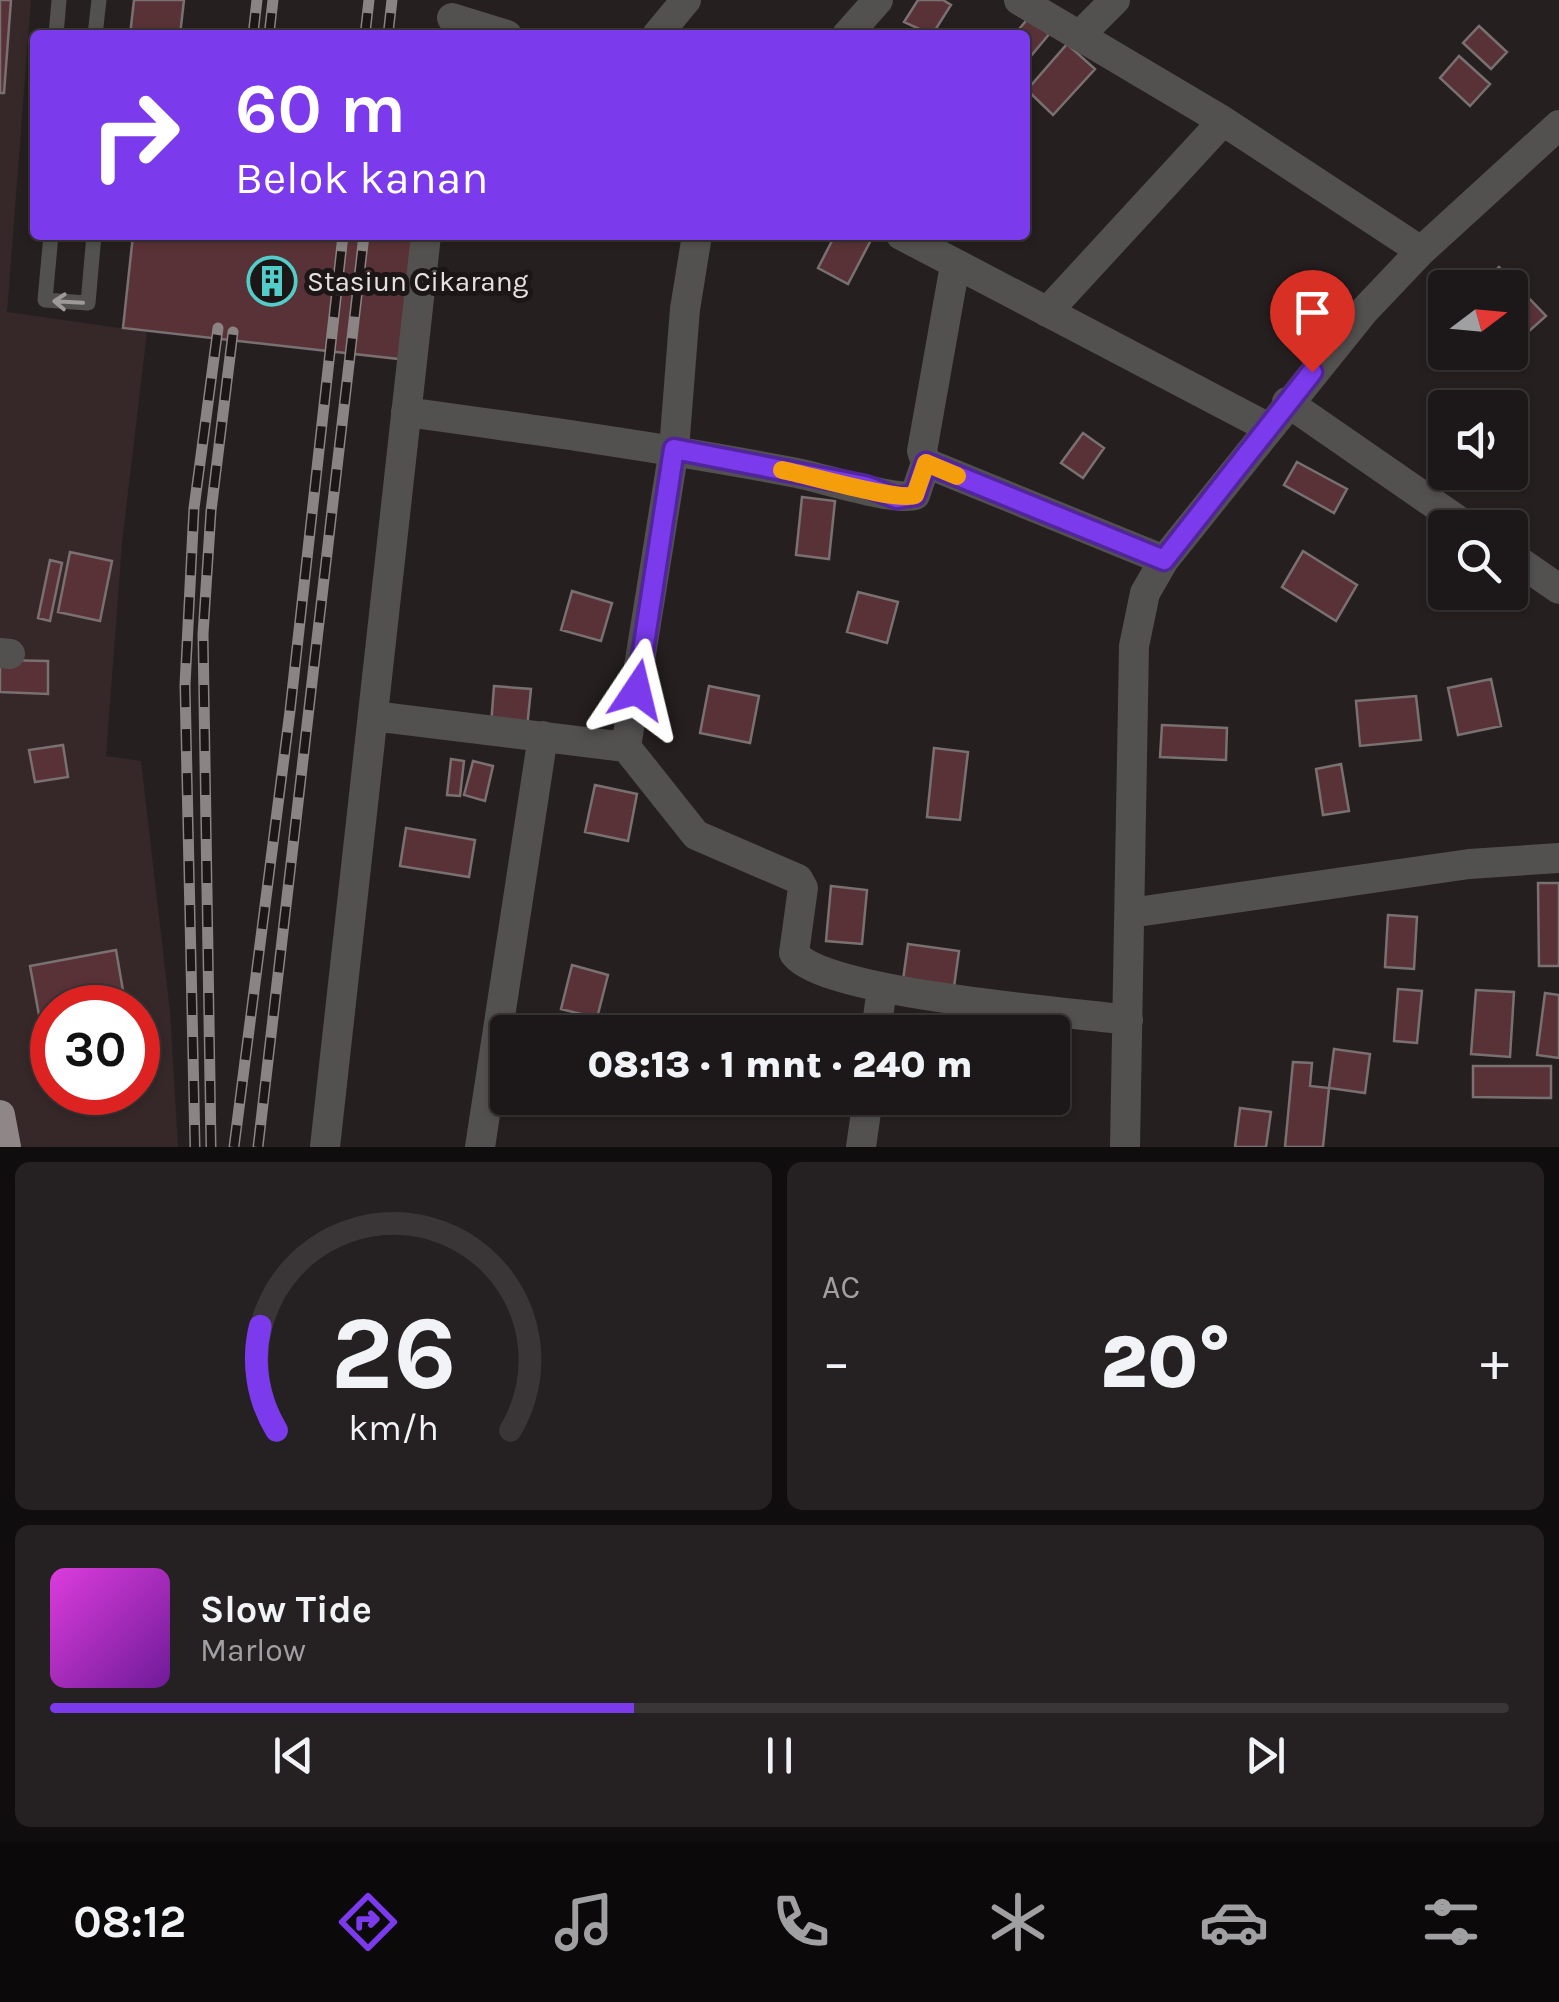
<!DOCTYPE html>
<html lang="id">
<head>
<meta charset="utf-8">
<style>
  body { margin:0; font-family:Karla,sans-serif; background:#252021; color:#f1f3f6; height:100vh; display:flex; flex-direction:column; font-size:38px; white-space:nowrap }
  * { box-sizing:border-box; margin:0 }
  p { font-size:32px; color:#a09fa2 }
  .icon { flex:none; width:55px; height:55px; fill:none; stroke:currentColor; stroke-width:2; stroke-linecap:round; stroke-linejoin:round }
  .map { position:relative; height:1147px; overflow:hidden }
  .details { display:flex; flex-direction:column; gap:15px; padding:15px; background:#0f0d0d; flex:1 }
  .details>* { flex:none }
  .guide { position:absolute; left:30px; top:30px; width:1000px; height:210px; border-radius:10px; box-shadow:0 2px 8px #0004,0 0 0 2px #3a3637; background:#7c3aed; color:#fff; overflow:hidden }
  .needle { width:65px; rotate:74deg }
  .fabs { position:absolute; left:1428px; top:270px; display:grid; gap:20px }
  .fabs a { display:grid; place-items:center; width:100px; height:100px; border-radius:10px; background:#1c1718; box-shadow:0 2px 8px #0004,0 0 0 2px #3a3637; font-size:50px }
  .speed { position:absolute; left:30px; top:985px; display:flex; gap:20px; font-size:50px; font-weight:700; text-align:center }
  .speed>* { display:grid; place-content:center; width:130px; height:130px; border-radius:50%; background:#1c1718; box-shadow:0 2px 8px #0004,0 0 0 2px #3a3637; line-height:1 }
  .speed .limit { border:15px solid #d22; background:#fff; color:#111 }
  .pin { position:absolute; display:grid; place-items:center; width:85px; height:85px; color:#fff; margin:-102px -42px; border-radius:50% 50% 50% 0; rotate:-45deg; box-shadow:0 0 10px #0007 }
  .pin .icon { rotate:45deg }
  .me { position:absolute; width:110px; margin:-55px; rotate:10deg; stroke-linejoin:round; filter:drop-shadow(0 0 8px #0008) }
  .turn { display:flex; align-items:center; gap:35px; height:210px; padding:0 40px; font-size:45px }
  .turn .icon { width:130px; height:130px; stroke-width:2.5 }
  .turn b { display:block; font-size:70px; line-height:85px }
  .big { font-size:75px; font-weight:800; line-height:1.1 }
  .details .widget { flex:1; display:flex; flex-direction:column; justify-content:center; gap:15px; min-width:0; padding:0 35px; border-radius:15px; background:#252021 }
  .details .dial { align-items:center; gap:0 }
  .dial svg { height:260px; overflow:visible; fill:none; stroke:#3a3637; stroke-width:7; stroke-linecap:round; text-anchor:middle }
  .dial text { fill:#f1f3f6; stroke:none }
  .song { display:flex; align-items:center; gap:30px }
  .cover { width:120px; height:120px; border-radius:15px; background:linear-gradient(135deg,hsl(300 70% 55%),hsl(280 70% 35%)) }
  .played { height:10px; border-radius:5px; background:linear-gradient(90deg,#7c3aed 40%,#3a3637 40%) }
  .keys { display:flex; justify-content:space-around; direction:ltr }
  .heat { display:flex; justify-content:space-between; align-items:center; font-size:55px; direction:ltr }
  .details .tiles { flex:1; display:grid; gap:15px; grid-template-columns:1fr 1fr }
  .widget:last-child { grid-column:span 2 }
  .trip { position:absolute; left:490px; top:1015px; width:580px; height:100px; border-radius:10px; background:#1c1718; box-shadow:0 2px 8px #0004,0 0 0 2px #3a3637; font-weight:800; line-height:100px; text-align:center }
  .tab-bar { display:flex; height:160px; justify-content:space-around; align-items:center; background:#0b090a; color:#a09fa2 }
  .tab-bar .icon { width:70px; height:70px }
  .tab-bar .active { color:#7c3aed }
  .tab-bar b { font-size:45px; color:#f1f3f6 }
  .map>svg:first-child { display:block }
  .built { fill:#362829; fill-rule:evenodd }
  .building { fill:#593237; stroke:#797071; stroke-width:2.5 }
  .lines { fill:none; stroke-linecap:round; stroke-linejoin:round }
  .service { stroke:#535050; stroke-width:15 }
  .minor { stroke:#535050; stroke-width:30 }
  .trunk { stroke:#8e8687; stroke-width:30 }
  .rail-casing { stroke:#8a8485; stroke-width:11 }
  .rail { stroke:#1d1617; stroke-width:8; stroke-dasharray:22; stroke-linecap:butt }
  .oneway { stroke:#9d9999 }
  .route-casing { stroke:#51269a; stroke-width:25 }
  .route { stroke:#7c3aed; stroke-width:18 }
  .slow { stroke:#f59e0b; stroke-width:18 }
  .labels { text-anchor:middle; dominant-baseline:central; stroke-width:10; stroke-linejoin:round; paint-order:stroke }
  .poi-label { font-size:28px; fill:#e7e2e2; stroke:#1d1617; text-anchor:start }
</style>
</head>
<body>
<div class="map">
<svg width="1559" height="1147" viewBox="0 0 1559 1147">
  <rect width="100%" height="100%" fill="#261f20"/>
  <!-- built -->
  <path class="built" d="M0,0h31l-24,312 140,20 -25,211 -16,213 35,5 29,251 8,135h-178zM52,1008h86v84h-86z"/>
  <!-- building -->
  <path class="building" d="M0,0h11l-7,93h-4z
    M134,0h50l-4,35h-50z
    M918,0h25l8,5 -19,30 -28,-13z
    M1031,15l20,17 -26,31v-28h-11z
    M1479,26l28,26 -16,17 -28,-26z
    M1067,44l28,25 -42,46 -26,-25z
    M1459,56l31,28 -20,22 -30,-28z
    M133,235h289l-14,125 -285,-32z
    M835,235l37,3 -24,46 -30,-16z
    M1499,267l47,49 -36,32v-22l8,-7 -8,-8v-23h-23l-4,-5z
    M1083,433l21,15 -21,30 -22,-15z
    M1297,462l50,27 -13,24 -50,-28z
    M802,497l33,4 -6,58 -33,-4z
    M1303,551l54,34 -21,36 -54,-34z
    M70,552l42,9 -12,60 -42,-9z
    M50,560l12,3 -12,58 -12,-3z
    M572,591l40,12 -11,38 -40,-11z
    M858,592l40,10 -11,41 -40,-11z
    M0,660l48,1v33l-48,-2z
    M1491,679l10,47 -43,9 -10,-47z
    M494,686l37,3 -4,39 -36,-3z
    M709,686l50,10 -9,47 -50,-10z
    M1416,696l5,44 -61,6 -4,-45z
    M1162,725l65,3 -1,32 -66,-3z
    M63,745l5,32 -33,5 -6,-32z
    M934,748l34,4 -8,68 -33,-3z
    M451,759l13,2 -4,35 -13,-1z
    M473,761l20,5 -8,35 -21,-6z
    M1341,764l8,47 -26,4 -7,-46z
    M595,785l42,9 -9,47 -43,-9z
    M406,828l69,12 -6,37 -69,-11z
    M1538,883h21v83h-20z
    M831,886l36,4 -5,54 -36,-3z
    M1388,915l29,2 -3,52 -29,-2z
    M908,944l51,7 -5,36 -51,-7z
    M116,950l10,58h-74v16l-11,2 -11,-60z
    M572,965l36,10 -11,43 -36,-9z
    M1398,989l24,2 -5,52 -23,-2z
    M1476,990l38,2 -4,65 -39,-3z
    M1545,993l14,2v63l-22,-3z
    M1334,1049l36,5 -5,39 -36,-5z
    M1293,1062l19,1 -2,23 19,2 -6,59h-38z
    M1473,1066h78v32l-78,-1z
    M1240,1108l31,4 -5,35h-31z"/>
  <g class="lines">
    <!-- service -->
    <path class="service" d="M56,35l3,-35
      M95,35l4,-35
      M51,235l-6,65 43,3 6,-68"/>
    <!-- minor -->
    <path class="minor" d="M1019,0l204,121 198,130
      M452,18l55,17
      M657,35l29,-35
      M847,35l31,-35
      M1079,36l36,-36
      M901,235l368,193
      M955,265l-33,186 4,12 238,97
      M1047,312l176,-191
      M1287,402l182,126
      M406,412c131,18 261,36 391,61 25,5 101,29 118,22l11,-32
      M1510,555l49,34
      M0,653l10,1
      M373,716l253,31 70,88 102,44 5,9 -9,65c27,41 277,59 334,67
      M626,747l48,-298 11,-140 12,-74
      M1130,913l339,-49 90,-6
      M876,1032l6,-44
      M325,1147l101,-912
      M480,1147l63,-411
      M861,1147l7,-49
      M1125,1147l9,-501 11,-53 19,-33 199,-248 58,-61 138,-126"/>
    <!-- trunk -->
    <path class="trunk" d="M0,1115l6,32"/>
    <!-- rail casing -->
    <g class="rail-casing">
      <path id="rail" d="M253,35l4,-35
        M269,35l4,-35
        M365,35l4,-35
        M388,35l4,-35
        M195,1147l-10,-462 9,-177 24,-180
        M211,1147l-8,-513 8,-123 22,-179
        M234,1147l56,-436 53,-476
        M258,1147l106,-912"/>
    </g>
    <!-- rail -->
    <use href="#rail" class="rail"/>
  </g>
  <!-- one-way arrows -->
  <defs><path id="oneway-shaft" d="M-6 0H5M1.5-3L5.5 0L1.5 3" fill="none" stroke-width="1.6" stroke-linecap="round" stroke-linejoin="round" transform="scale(2.5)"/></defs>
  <use class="oneway" href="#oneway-shaft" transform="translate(68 302) rotate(-177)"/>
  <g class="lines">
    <!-- route casing -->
    <g class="route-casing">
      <path id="route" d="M637,690l37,-241 191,37 32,12 18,-3 11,-32 238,97 148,-188"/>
    </g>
    <!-- route -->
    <use href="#route" class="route"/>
    <!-- slow -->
    <path class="slow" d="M782,470c26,5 116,32 133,25l11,-32 31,13"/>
  </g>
  <!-- icons -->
  <defs>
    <g id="building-ring" transform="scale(2.5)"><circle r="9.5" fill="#1d1617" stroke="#53cdca" stroke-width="1.5"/><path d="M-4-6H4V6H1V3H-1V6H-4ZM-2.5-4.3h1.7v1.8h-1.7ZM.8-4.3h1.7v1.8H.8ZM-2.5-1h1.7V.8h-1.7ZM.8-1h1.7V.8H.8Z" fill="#53cdca"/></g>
  </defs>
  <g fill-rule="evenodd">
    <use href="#building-ring" x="272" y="281"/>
  </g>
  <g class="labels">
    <!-- poi labels -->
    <g class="poi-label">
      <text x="307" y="281">Stasiun Cikarang</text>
    </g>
  </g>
</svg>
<div class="fabs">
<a><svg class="needle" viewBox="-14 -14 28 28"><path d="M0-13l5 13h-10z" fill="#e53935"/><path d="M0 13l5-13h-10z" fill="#a09fa2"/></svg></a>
<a><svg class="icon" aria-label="sound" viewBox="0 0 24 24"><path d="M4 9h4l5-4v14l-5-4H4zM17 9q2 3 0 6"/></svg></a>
<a><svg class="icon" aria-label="search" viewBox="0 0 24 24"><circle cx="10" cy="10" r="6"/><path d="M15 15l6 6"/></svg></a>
</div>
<div class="speed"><div class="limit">30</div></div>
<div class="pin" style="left:1312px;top:372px;background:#d93025"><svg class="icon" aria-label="arrive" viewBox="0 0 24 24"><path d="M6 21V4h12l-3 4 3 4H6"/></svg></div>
<svg class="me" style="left:637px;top:690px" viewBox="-20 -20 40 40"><path d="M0-17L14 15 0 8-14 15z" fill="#7c3aed" stroke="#fff" stroke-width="4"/></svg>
<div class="trip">08:13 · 1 mnt · 240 m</div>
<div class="guide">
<div class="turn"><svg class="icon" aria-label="right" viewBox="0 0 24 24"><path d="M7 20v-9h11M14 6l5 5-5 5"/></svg><div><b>60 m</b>Belok kanan</div></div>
</div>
</div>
<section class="details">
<div class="tiles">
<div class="widget dial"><svg viewBox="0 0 100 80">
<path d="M14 69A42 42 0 1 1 86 69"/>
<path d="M14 69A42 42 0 0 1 9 37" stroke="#7c3aed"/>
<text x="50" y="56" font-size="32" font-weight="700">26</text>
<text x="50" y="72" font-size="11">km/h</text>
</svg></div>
<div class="widget"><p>AC</p>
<div class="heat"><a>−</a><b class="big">20°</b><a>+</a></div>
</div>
<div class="widget">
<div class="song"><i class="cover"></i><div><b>Slow Tide</b><p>Marlow</p></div></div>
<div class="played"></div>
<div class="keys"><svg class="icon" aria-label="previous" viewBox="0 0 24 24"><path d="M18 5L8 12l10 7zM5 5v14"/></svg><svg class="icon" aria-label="pause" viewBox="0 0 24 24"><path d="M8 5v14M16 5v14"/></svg><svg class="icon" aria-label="next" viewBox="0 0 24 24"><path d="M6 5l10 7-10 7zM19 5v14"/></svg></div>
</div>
</div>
</section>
<nav class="tab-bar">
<b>08:12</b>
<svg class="icon active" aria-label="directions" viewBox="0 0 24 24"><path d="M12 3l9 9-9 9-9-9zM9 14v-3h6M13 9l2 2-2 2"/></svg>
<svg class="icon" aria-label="music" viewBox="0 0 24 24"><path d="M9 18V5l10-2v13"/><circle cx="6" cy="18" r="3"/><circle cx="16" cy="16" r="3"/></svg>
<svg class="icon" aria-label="phone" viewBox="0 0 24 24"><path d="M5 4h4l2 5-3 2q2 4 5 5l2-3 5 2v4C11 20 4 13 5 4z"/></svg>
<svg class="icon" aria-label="climate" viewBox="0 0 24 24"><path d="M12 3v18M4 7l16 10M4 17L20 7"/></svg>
<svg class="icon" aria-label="car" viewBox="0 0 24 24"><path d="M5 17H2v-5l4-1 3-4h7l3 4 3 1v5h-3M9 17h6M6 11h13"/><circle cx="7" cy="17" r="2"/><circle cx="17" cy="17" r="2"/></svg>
<svg class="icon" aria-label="filters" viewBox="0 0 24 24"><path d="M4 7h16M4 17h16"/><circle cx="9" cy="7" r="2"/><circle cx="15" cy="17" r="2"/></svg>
</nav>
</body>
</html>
